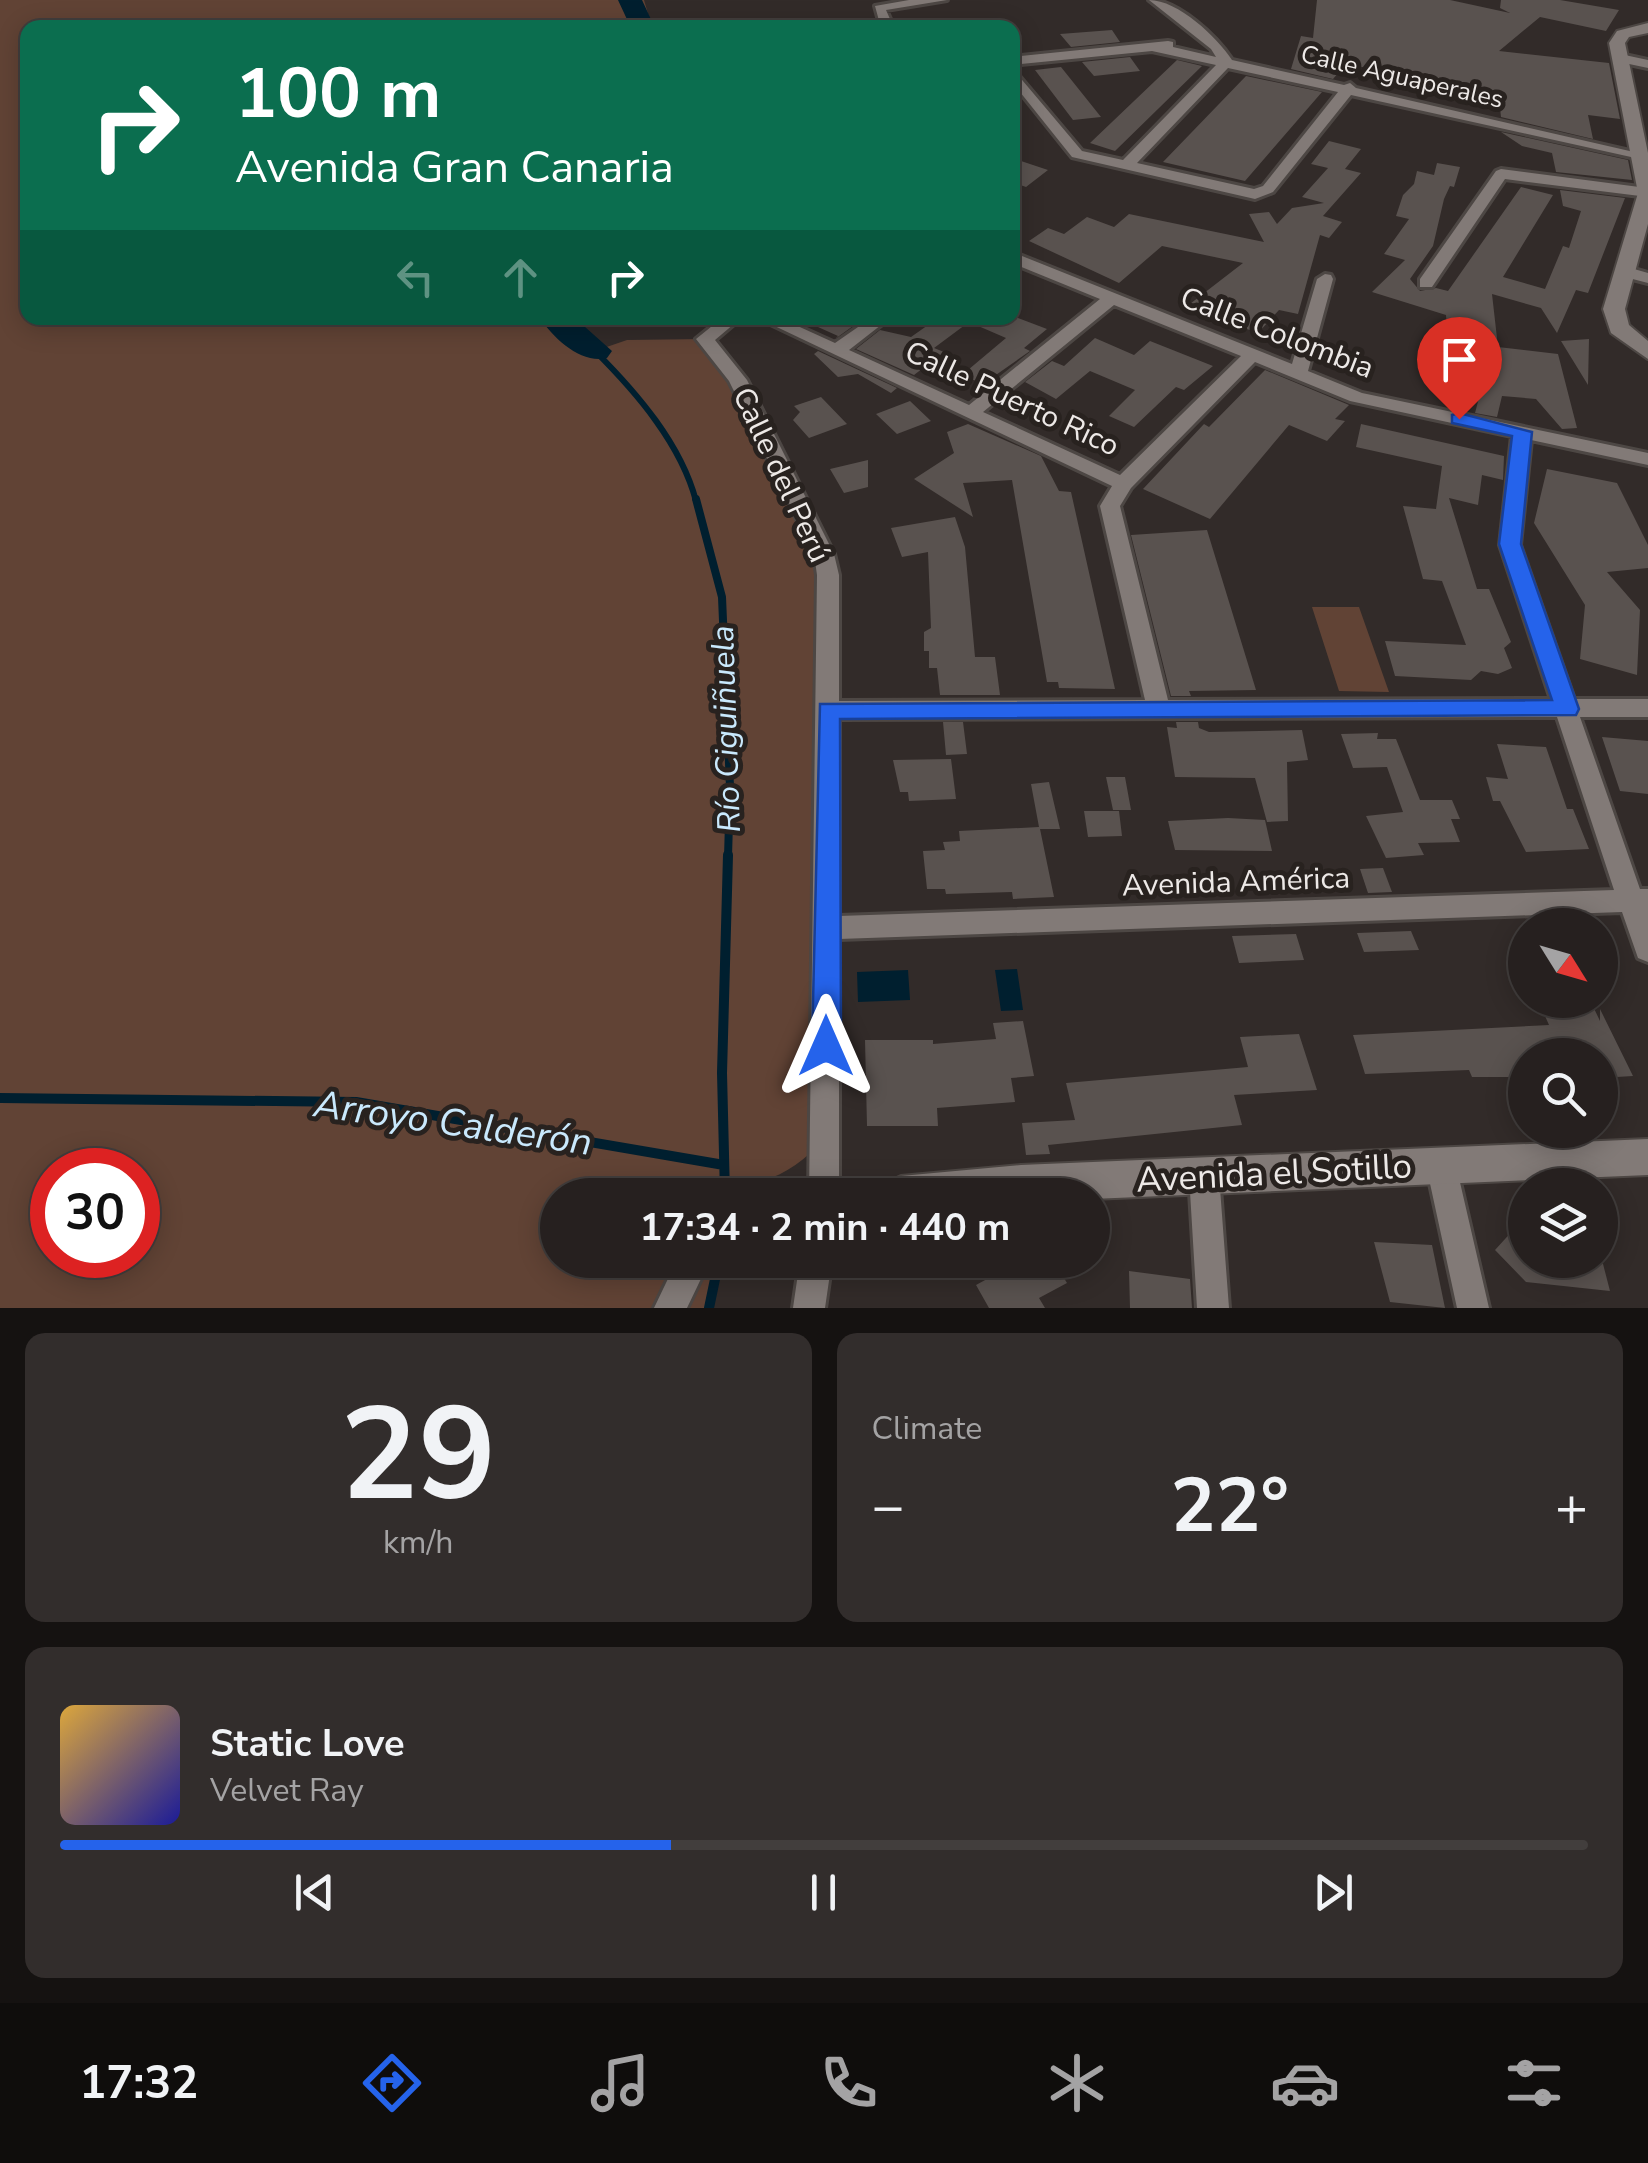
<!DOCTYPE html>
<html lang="en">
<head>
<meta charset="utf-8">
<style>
  body { margin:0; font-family:"Nunito Sans",sans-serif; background:#322d2c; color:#f1f3f6; height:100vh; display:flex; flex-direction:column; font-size:38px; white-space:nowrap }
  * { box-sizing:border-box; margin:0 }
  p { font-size:32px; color:#a4a3a4 }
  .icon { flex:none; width:55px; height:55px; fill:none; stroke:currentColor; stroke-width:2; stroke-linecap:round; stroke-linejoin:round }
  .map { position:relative; height:1308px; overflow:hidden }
  .panel { display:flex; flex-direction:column; gap:25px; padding:25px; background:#151211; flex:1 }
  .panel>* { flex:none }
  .top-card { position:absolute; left:20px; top:20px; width:1000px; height:305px; border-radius:20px; box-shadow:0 5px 25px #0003,0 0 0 2px #423e3d; background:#0b6e4f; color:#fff; overflow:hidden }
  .needle { width:65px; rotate:127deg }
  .tools { position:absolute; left:1508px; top:908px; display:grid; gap:20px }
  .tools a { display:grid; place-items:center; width:110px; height:110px; border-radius:50%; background:#26201f; box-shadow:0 5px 25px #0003,0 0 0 2px #423e3d; font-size:50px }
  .speed { position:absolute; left:30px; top:1148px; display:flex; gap:20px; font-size:50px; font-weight:700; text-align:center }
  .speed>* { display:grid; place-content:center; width:130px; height:130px; border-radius:50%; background:#26201f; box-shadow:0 5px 25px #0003,0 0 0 2px #423e3d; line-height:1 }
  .speed .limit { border:15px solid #d22; background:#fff; color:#111 }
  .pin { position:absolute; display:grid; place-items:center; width:85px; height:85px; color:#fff; margin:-102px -42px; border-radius:50% 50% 50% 0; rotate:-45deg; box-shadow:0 0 10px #0007 }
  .pin .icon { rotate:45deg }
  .me { position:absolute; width:110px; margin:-55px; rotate:0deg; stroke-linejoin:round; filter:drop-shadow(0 0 8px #0008) }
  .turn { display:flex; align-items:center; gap:35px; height:210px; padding:0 50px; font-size:45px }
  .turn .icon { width:130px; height:130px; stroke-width:2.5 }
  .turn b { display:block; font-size:70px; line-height:85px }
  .lanes { display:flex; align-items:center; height:95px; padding:0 50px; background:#0003; justify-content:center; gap:50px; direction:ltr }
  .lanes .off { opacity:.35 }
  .big { font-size:75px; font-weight:700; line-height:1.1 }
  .panel .card { flex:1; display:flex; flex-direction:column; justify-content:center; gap:15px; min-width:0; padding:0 35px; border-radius:20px; background:#322d2c }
  .panel .dial { align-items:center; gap:0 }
  .dial b { font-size:130px; line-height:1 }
  .song { display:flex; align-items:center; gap:30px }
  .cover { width:120px; height:120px; border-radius:15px; background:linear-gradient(135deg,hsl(40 70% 55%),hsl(240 70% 35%)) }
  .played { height:10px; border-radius:5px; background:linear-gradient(90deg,#2563eb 40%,#423e3d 40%) }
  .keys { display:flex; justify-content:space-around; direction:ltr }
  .heat { display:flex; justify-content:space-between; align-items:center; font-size:55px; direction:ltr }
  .panel .tiles { flex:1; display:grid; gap:25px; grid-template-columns:1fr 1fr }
  .card:last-child { grid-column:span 2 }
  .trip { position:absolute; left:540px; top:1178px; width:570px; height:100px; border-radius:50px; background:#26201f; box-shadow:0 5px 25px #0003,0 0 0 2px #423e3d; font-weight:700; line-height:100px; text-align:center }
  .tab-bar { display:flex; height:160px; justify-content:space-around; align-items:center; background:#0f0d0c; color:#a4a3a4 }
  .tab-bar .icon { width:70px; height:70px }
  .tab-bar .on { color:#2563eb }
  .tab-bar b { font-size:45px; color:#f1f3f6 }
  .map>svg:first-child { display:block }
  .green { fill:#614335; fill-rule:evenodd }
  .water { fill:#001f2f }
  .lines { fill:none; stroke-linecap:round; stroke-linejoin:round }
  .stream-far2 { stroke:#001f2f; stroke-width:6 }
  .stream-far1 { stroke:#001f2f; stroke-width:8 }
  .stream { stroke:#001f2f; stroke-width:10 }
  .river { fill:#001f2f; fill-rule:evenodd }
  .building { fill:#59524f }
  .minor-casing { stroke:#4d4744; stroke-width:6 }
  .tertiary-casing { stroke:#4d4744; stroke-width:4 }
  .minor { fill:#827a77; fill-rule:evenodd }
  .tertiary { fill:#827a77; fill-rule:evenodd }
  .route { fill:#2563eb; stroke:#184099; stroke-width:2.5 }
  .labels { text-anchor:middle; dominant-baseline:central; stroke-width:10; stroke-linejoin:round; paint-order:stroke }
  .far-street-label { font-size:25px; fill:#ede9e7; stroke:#28221f }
  .street-label { font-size:30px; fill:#ede9e7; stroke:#28221f }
  .water-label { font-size:32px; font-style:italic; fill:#c9e9fd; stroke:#28221f }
  .near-street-label { font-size:35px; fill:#ede9e7; stroke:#28221f }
  .near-water-label { font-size:38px; font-style:italic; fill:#c9e9fd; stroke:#28221f }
</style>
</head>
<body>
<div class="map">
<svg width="1648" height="1308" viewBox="0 0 1648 1308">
  <rect width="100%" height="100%" fill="#322b29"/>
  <!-- green -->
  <path class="green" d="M0,0h644l8,27 -624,1v290h528l39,33 32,-11 78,-1 33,41 86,174 1,584c-28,31 -58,50 -100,45v12h-167v65h161l-10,48h-709zM52,1170h86v85h-86z
    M1312,607h47l30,85 -50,-1z"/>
  <!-- water -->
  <path class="water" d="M1017,969l6,41 -22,1 -6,-41z
    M908,970l2,30 -52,2 -1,-30z"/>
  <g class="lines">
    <!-- stream-far2 -->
    <path class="stream-far2" d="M595,351c42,42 86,93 101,150"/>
    <!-- stream-far1 -->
    <path class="stream-far1" d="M696,499l26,98 8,190 -2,70"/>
    <!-- stream -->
    <path class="stream" d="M0,1098l356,4 368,63
      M725,1195l-3,-122 6,-218
      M709,1308l10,-48"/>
    <!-- river -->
    <path class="river" d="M618,0h24l13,28h-24z
      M540,318h35l37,33 -5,7c-26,6 -53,-19 -67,-40z"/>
  </g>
  <!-- building -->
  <path class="building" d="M1317,0h133l60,13 -10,-5 1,-8h59l59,10 -13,21 -66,-14 -41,34 110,12 11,56 -32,-4 5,24 -92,-22 -2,-19 -60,-7 3,-9 -6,9 -30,-4v-15l-61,-7 -12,14 -42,-10 10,-33 12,2z
    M1112,30l8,12 -49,5 -11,-13z
    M1130,57l10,14 -46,5 -12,-14z
    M1177,60l25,6 -87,85 -25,-8z
    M1061,67l40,50 -28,3 -38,-50z
    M1246,76l76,16 -77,89 -82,-19z
    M1501,132l127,28 4,20 -76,-8 -4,-19 -30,-7z
    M1329,141l32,8 -16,20 16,4 -38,43 19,6 -13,16 -9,-3 -22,79 -19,-4 -21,23 -72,-26 57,-44 -81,-17 -43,37 -90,-42 19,-13 16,6 23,-17 27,10 15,-13 135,28 -15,-28 20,-2 8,12 15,-16 32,-5 -22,-6 26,-29 -17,-4z
    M1021,161l27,9 -22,17 -14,-5v-15z
    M1437,163l23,4 -6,20 -4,-1 -6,13 -11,47 -23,33 10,12 16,-3 12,3 73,-104 32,8 -50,82 42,12 18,-43 6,2 12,-37 -18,-5 -3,-16 65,8 -37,95 -12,-3 -19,43 -16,-25 -49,-14 6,53 60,7 19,74 -15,1 -26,-30 -34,-3 -5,21 -22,-4 5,-19 -33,-4 -4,-28 7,1 -4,-48 -74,-23 33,-32 -21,-6 25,-35 -13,-3 7,-21 11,-11 3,-13 17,4z
    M798,318h53l9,3 -25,18 3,-3z
    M938,318h80l29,11 -23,19 6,3 -47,33 -21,-9 44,-37 -37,-16 -35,26 10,4 -30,23 -58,-26 24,-19 31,7z
    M1095,338l39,17 16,-14 63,25 -29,24 -8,-3 -42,40 -25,-11 26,-26 -45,-19 -34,28 -31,-17 27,-21 12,5z
    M1589,339l-1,46 -27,-44z
    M818,351l79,37 -6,5 -33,-19 -20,3 -24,-23z
    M1265,370l84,35 -14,14 10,2 -18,20 -38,-16 -79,94 -67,-30 61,-65 5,3z
    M821,397l26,27 -38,14 -16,-18 7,-8 -6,-6z
    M910,401l21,20 -34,13 -21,-20z
    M968,424l73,32 18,35 12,1 44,197 -56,-1 -1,-6h-11l-35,-202 -49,3 10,34 -59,-38 40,-26 -7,-21z
    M1361,424l143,32 -1,24 -21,-5 -4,30 -29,-7 28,91h12l22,53 -7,6 8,20 -14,6 -17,-3 -10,9 -76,-4 -10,-35 81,4 -24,-64 -19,-2 -20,-73 33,3 6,-43 -86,-19z
    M868,460v27l-24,6 -14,-24z
    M1547,469l70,14 31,62v23l-41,4 33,38 -3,65 -57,-16 5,-54 -51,-82z
    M955,517l10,30 10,110h20l5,38h-60l-3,-27h-8v-17h-5v-19l7,-4 -3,-76 -26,5 -11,-29z
    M1207,530l49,160 -67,1 2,5h-20l-40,-161z
    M943,722h20l4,32 -21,1z
    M1176,722h22l1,6 10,4 93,-2 6,30 -21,2 1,59 -21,1 -12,-44 -80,-1 -8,-50 10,1z
    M1378,733l-1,6h19l24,61h32l8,19h-9l9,23 -42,1 6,12 -38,3 -20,-42 37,-4 -16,-45 -34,1 -12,-34z
    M1602,737l46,4v53l-28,-3z
    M1497,744l49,3 21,62h6l16,40 -63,3 -26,-51h-7l-7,-24 22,2z
    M951,759l5,40 -47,2 -1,-9h-8l-7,-32z
    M1106,777h19l6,33h-18z
    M1049,782l11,47h-20l14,68 -41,2 -1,-7 -66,2 -1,-5h-18l-4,-38 22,-1 -2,-8 17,-1 -1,-10 80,-4 -8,-43z
    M1084,811h35l3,25 -34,1z
    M1228,818l37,2 7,31 -97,-1 -7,-29z
    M1383,868l9,24 -24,1 -8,-24z
    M1411,931l8,19 -55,2 -7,-19z
    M1296,934l8,26 -65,3 -7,-27z
    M1538,1000h52l10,21v-12l33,67 -33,2v-23h-75v22h-53l-3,-7 -104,4 -12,-39 196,-10z
    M1023,1021l11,55 -23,2 4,24 -78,6 1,18h-71l-2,-86h68v4l63,-5 -3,-16z
    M1299,1034l18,56 -83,5 8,30 -194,20 2,9 -24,1 -4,-32 53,-3 -9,-37 182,-16 -8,-30z
    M1525,1217v43h77l8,31 -84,-9 -31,-32z
    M1374,1242l58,3 13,63 -55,-6z
    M1047,1260h6l14,23 -28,15 6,10h-56l-13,-23 33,-18 6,10z
    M1129,1271l61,8 2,29h-62z"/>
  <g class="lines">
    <!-- minor casing -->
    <g class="minor-casing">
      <path id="minor" d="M909,0h38l-61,10 8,18h-13l-6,-22z
        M1149,0c29,0 68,37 83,60l112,25 6,-2 6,5 291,67 -7,4 -289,-64 -78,97 -18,7 -183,-42 -60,-75v-14l70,83 41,9 93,-95 -64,-14 -140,14v-8l156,-16 5,1v5l43,10 -5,-8zM1228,68l110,24 -75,94 -9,3 -117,-26z
        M1620,54l28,6v8l-33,-7v-6z
        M1501,169l146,19 1,9 -143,-18 -73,108h-12v-8l76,-108z
        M1012,252l280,112 25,-85 8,-5 6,1 2,4 -25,92 54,22 286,60v12l-117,-25 -11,105 54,154h74v18h-68l60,172h8v73l-10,-4 -16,-46 -783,27v256h-30l8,-620 -3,-21 -85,-173 -33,-42 26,-21h19l-26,22 32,40 87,174 5,21v126l306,-1 -45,-194 12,-20 -354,-168h22l55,25 36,-25h19l-41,32 120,55 131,-106 -88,-36zM1114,305l127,51 -121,119 -137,-63zM1255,362l95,39 162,35 -12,109 51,154 -383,1 -48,-194 11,-18zM1557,717l57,173 -775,26v-197z
        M1627,267l21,6v10l-27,-7 -2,-4z
        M1441,1150l11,4 4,11 33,143h-32l-31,-143 4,-11z
        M1204,1160l11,4 4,11 10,133h-32l-8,-133 4,-11z
        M677,1260h33l-23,48h-33z
        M800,1260h32l-7,48h-32z"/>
    </g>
    <!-- tertiary casing -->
    <g class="tertiary-casing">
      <path id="tertiary" d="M1648,23v10l-19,4 -4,6 23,110v71l-23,85 4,16 19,16v18l-37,-26 -8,-24 35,-116 -29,-150 8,-12z
        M1648,1139v36l-556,24v-4h-210l6,-13 13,-6 120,-11z"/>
    </g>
    <!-- minor -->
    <use href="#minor" class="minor"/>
    <!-- tertiary -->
    <use href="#tertiary" class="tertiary"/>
  </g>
  <!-- route -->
  <path class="route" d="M1459,413l73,19 -11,112 58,165 -3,6 -736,4 1,327 -5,9 -10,4 -10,-4 -4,-9 8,-342 732,-4 -53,-156 13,-108 -60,-13v-8z"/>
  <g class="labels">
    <!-- far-street labels -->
    <g class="far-street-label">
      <text transform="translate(1402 77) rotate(13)">Calle Aguaperales</text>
    </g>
    <!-- street labels -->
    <g class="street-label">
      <text transform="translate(1277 333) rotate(21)">Calle Colombia</text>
      <text transform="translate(1012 399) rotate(25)">Calle Puerto Rico</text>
      <text transform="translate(781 475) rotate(65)">Calle del Perú</text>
      <text transform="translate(1236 882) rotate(-2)">Avenida América</text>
    </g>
    <!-- water labels -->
    <g class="water-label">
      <text transform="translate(726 729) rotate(-92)">Río Ciguiñuela</text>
    </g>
    <!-- near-street labels -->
    <g class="near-street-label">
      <text transform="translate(1274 1173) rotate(-3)">Avenida el Sotillo</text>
    </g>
    <!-- near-water labels -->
    <g class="near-water-label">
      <text transform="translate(453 1123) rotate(8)">Arroyo Calderón</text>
    </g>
  </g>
</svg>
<div class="tools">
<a><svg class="needle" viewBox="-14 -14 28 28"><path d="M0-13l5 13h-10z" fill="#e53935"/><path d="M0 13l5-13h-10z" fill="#a4a3a4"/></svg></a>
<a><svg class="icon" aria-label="search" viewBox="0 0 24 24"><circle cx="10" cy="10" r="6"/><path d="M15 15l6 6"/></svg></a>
<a><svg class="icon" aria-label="layers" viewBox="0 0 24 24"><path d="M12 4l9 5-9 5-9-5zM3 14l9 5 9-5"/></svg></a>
</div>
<div class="speed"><div class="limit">30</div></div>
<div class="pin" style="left:1459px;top:419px;background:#d93025"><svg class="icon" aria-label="arrive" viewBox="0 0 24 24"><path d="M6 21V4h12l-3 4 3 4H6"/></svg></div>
<svg class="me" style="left:826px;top:1046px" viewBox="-20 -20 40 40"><path d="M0-17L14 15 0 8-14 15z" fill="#2563eb" stroke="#fff" stroke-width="4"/></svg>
<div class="trip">17:34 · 2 min · 440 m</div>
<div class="top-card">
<div class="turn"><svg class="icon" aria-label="right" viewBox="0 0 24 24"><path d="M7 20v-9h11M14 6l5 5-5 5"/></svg><div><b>100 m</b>Avenida Gran Canaria</div></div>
<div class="lanes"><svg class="icon off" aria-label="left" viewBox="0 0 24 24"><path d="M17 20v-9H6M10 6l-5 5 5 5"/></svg><svg class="icon off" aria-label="ahead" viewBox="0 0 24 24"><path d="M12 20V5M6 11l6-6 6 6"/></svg><svg class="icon" aria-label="right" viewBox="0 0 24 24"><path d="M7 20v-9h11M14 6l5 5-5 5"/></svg></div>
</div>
</div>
<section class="panel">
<div class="tiles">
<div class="card dial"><b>29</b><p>km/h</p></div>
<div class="card"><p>Climate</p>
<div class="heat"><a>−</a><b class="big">22°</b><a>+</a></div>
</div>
<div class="card">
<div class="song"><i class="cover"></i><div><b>Static Love</b><p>Velvet Ray</p></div></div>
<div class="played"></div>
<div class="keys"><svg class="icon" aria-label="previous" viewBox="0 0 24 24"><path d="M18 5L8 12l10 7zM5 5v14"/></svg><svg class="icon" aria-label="pause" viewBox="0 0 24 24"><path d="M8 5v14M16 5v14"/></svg><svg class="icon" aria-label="next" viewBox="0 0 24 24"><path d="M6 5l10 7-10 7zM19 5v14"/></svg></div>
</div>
</div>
</section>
<nav class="tab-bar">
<b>17:32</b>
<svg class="icon on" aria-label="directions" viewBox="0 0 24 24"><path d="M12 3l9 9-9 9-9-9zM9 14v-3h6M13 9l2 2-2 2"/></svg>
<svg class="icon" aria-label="music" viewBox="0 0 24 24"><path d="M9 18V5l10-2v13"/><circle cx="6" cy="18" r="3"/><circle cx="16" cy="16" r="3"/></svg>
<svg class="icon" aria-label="phone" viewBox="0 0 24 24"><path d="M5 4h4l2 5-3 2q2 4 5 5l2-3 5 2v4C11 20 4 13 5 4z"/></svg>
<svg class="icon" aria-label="climate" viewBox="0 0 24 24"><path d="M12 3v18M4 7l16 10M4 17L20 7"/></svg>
<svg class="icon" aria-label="car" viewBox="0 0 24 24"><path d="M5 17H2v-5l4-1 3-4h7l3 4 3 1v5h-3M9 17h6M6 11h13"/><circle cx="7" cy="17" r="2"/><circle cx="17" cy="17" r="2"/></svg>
<svg class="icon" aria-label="filters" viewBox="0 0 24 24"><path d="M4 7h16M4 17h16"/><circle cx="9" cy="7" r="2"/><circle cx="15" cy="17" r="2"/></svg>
</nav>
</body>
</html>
